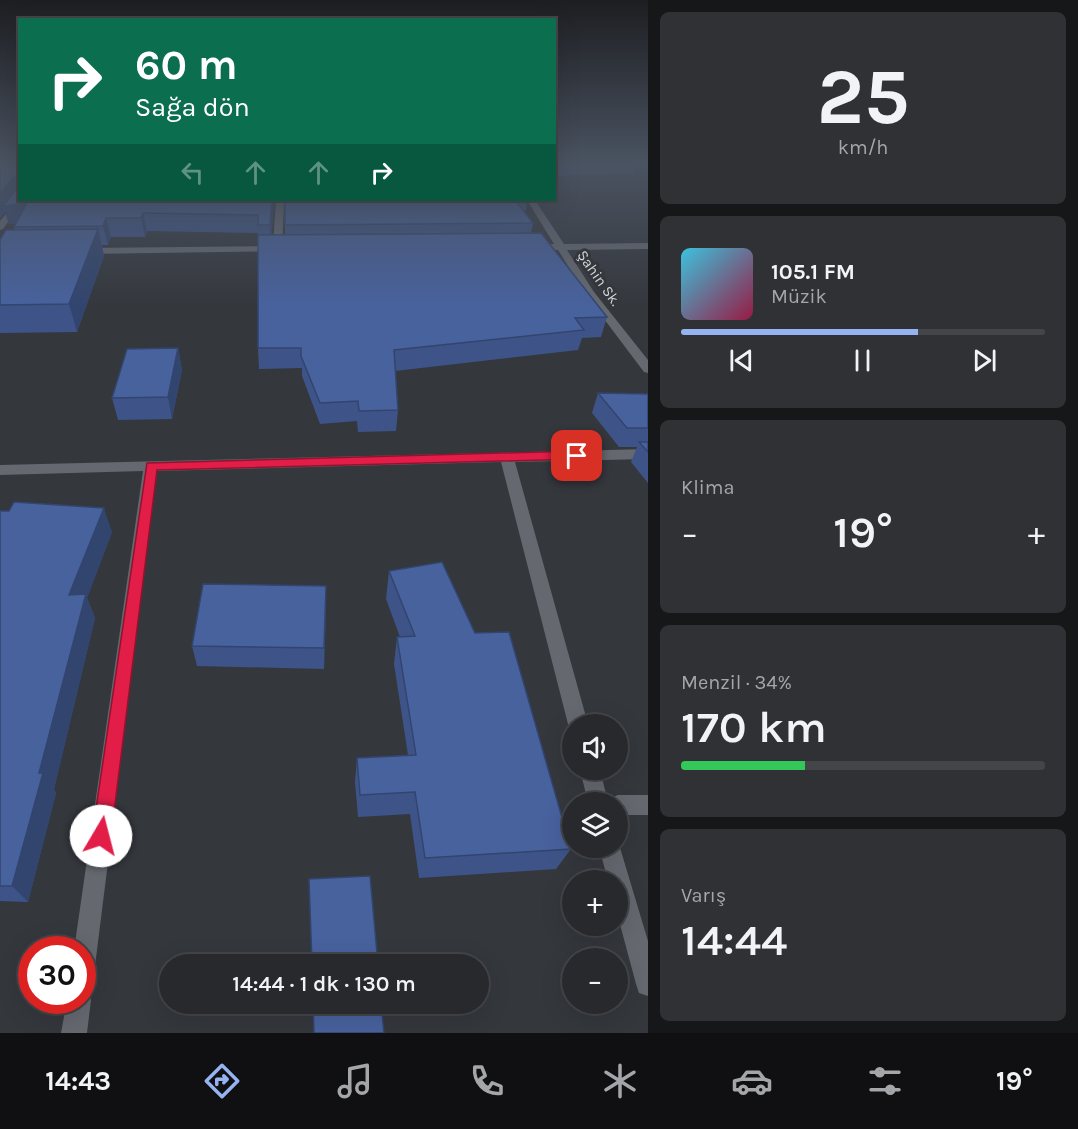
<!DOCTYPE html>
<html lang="tr">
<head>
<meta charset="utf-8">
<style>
  body { margin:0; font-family:Karla,sans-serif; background:#2f3135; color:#f1f3f6; height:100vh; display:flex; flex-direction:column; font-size:22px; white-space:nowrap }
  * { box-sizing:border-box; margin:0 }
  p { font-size:20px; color:#a4a6aa }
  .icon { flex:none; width:33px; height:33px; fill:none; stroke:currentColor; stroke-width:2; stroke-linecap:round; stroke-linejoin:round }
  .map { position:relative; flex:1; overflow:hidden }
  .sheet { display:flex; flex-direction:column; gap:12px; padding:12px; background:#151719; width:430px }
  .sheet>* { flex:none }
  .banner { position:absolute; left:18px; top:18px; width:538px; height:183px; border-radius:0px; box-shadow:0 6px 24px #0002,0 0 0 2px #434549; background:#0b6e4f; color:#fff; overflow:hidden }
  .tools { position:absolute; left:562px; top:714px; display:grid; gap:12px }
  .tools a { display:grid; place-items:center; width:66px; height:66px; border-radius:50%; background:#27292d; box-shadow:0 6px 24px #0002,0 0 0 2px #434549; font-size:30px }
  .speed { position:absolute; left:18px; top:936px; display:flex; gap:12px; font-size:30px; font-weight:700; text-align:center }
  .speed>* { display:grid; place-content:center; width:78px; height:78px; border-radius:50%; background:#27292d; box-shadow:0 6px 24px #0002,0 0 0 2px #434549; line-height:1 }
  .speed .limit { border:9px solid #d22; background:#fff; color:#111 }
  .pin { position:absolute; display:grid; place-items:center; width:51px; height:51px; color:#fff; margin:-26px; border-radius:12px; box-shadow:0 3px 9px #0006 }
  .me { position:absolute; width:66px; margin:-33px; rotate:8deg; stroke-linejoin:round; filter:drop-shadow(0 0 4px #0008) }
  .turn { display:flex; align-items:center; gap:21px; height:126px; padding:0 18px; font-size:27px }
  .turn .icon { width:78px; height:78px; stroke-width:2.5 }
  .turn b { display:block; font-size:42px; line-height:51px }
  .lanes { display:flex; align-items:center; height:57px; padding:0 18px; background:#0003; justify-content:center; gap:30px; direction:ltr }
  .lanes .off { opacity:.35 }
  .big { font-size:45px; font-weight:600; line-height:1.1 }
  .sheet .tile { flex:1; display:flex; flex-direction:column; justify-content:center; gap:9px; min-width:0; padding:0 21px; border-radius:9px; background:#2f3135 }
  .sheet .dial { align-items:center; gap:0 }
  .dial b { font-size:78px; line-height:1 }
  .song { display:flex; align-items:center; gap:18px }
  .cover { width:72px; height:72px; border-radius:9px; background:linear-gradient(135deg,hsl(190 70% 55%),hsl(340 70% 35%)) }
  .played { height:6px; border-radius:3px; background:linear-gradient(90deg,#95b2f1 65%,#434549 65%) }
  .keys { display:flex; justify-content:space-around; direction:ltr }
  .heat { display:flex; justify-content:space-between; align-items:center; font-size:33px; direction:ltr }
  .charge { height:9px; border-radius:4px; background:linear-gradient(90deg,#34c759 34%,#434549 0) }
  .trip { position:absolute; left:159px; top:954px; width:330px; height:60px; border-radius:30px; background:#27292d; box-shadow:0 6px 24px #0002,0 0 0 2px #434549; font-weight:600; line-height:60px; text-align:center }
  .tab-bar { display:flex; height:96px; justify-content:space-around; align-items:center; background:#101012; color:#a4a6aa }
  .tab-bar .icon { width:42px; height:42px }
  .tab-bar .active { color:#95b2f1 }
  .tab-bar b { font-size:27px; color:#f1f3f6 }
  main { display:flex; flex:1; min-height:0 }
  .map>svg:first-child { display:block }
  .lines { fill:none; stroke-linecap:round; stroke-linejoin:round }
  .street { fill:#65686f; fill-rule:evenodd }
  .wall { fill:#3e5488 }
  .shaded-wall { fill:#32456f }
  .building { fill:#48629e; stroke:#32456f; stroke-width:1.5 }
  .route { fill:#e11d48; stroke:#92132f; stroke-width:1.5 }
  .labels { text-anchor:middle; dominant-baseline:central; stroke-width:6; stroke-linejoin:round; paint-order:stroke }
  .far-street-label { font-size:15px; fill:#d5d7db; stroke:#34373c }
</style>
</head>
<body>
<main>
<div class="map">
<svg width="648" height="1033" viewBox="0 0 648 1033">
  <rect width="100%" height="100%" fill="#34373c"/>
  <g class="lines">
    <!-- street -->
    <path class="street" d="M20,197v3h4l-21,29 -3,1v-9z
      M276,200h8l-2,51 -198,3 -5,-3 5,-3 189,-2z
      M527,200h8l29,44 84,-1v6l-81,1 27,42 54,68v13l-4,-1 -58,-77 -28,-45 -27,-1v-4l23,-1z
      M648,449v10l-133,3 73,262h-15v7l-5,-7 -67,-262 -344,9 -63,503 -4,8 -8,4v-36h-8l69,-479 -143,4v-10z
      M580,770h20l8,32h-20z
      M618,795h30v20h-30v-13h-9l2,-4z
      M618,841l30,100v55l-9,-3 -3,-9 -18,-67v-37h-10l-9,-32h19z
      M82,989l6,2 3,9 -4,33h-26l6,-33h15z"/>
  </g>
  <!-- wall -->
  <path class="wall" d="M20,163v37h254l-3,35h14v-35h-1h243l-2,13 8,10 -2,10 76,84 -6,20 -19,1 -4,12 -183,21 3,39 -2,21 -38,1 -1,-11 -37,3 -18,-48v-8l-43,1 -1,-21v-115l-111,-2 -2,6h-34l-3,8h-6l2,11 -27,76 -77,1v-93l15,-10 -1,-3 2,-4 -7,1 -4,-12 -5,6z
    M555,163h81l-3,10 -78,3z
    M178,348l4,22 -10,49 -54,1 -6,-22z
    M598,393l50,1v89l-17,-21 6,-15h-18l-27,-34z
    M0,511l112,21 -25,66 8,20 -41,171 2,4 -28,109 -28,-1z
    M389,571l182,278 -15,20 -137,9 -9,-64 -52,3 -3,-35 2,-24 51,-3 -14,-91 3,-27h3l-14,-38z
    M326,608l-2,61 -127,-3 -5,-20z"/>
  <!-- shaded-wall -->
  <path class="shaded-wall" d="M14,177l6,17 7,9 6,18 -24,3 -4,-12 -5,6v-25z
    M272,200h2l-3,44 -1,-19z
    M143,213l4,18 -2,6 -4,-19z
    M106,218l5,19 -3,8 -5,-19z
    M98,229l6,27 -27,76 -8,-28z
    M178,348l4,22 -10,49 -4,-22z
    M104,508l8,24 -25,66 8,20 -41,171 2,4 -28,109 -16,-16 57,-291z
    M326,586v22l-2,61v-21z"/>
  <!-- building -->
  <path class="building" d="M0,163h20v19l-6,-5 -14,16z
    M20,185v15h252l-2,25h-12v-10l-115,-2 -2,5h-35l-3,8 -89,1 13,-24 -24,3z
    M285,200h242h-12l18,23 -248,2z
    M98,229l-29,75 -69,1v-65l6,-10z
    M541,233l66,84 -32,1 9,12 -190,20 4,60 -39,1 -1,-10 -38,2 -19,-47v-8h-43v-113z
    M178,348l-10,49 -56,1 15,-49z
    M598,393l50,1v34h-21z
    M639,442h9v10z
    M14,502l90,6 -35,87 17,-1 -47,179h4l-31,113h-12v-375h9z
    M442,562l33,71 34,-1 62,217 -146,9 -10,-66 -55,3 -3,-37 59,-3 -19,-118 18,-1 -26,-65z
    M203,584l123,2 -2,62 -132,-2z
    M370,876l8,88h-66l-3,-85z
    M313,1004h68l3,29h-70z"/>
  <!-- sky -->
  <linearGradient id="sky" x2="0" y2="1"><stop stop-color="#1d1e21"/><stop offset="0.53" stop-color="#4a5361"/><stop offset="1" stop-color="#4a5361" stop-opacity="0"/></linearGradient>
  <rect width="648" height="308" fill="url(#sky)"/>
  <!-- route -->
  <path class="route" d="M577,451l7,5 -2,3 -425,11 -46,366 -3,6 -7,3 -7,-3 -2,-6 55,-373z"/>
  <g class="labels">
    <!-- far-street labels -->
    <g class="far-street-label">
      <text transform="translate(599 278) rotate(55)">Şahin Sk.</text>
    </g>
  </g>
</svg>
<div class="tools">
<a><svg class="icon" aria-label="sound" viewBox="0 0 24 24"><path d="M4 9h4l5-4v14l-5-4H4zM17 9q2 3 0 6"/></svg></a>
<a><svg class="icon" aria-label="layers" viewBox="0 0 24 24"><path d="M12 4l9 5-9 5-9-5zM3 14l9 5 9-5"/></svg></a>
<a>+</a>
<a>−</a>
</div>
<div class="speed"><div class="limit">30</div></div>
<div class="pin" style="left:577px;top:456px;background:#d93025"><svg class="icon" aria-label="arrive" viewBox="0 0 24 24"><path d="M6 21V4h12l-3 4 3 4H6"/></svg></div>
<svg class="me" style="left:101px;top:836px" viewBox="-20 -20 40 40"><circle r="19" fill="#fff"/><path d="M0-13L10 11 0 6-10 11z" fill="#e11d48"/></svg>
<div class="trip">14:44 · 1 dk · 130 m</div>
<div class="banner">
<div class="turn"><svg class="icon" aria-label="right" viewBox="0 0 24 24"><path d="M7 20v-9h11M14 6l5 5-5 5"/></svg><div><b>60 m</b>Sağa dön</div></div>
<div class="lanes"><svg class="icon off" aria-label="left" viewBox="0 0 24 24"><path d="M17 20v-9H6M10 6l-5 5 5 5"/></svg><svg class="icon off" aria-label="ahead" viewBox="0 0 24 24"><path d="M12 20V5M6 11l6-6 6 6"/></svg><svg class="icon off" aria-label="ahead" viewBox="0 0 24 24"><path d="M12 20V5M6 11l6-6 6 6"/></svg><svg class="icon" aria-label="right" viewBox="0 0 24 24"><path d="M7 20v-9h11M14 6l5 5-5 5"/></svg></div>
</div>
</div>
<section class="sheet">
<div class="tile dial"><b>25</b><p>km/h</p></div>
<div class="tile">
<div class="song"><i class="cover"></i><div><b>105.1 FM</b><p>Müzik</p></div></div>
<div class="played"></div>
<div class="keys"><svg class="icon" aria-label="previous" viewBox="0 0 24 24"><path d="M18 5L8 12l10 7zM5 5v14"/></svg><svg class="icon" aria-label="pause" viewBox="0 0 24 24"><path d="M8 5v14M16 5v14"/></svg><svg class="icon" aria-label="next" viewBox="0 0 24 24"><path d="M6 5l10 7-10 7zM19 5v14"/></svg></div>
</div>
<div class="tile"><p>Klima</p>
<div class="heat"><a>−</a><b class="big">19°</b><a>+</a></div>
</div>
<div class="tile"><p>Menzil · 34%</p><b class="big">170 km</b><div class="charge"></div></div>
<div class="tile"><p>Varış</p><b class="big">14:44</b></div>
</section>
</main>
<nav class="tab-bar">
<b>14:43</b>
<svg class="icon active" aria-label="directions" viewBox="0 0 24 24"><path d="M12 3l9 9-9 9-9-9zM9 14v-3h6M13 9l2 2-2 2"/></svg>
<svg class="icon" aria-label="music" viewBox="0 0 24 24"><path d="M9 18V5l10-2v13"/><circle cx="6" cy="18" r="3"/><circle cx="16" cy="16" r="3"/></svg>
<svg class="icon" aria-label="phone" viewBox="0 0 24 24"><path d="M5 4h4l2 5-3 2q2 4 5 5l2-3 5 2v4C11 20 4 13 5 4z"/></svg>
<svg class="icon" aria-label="climate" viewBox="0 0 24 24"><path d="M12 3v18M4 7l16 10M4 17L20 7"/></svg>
<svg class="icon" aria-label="car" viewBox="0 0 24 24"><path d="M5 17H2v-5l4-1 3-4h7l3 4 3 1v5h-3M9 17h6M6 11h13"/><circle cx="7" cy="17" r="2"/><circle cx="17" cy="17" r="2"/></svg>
<svg class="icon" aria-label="filters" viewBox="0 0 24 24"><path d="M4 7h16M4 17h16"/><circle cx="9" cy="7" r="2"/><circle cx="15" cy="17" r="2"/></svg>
<b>19°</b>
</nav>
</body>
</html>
